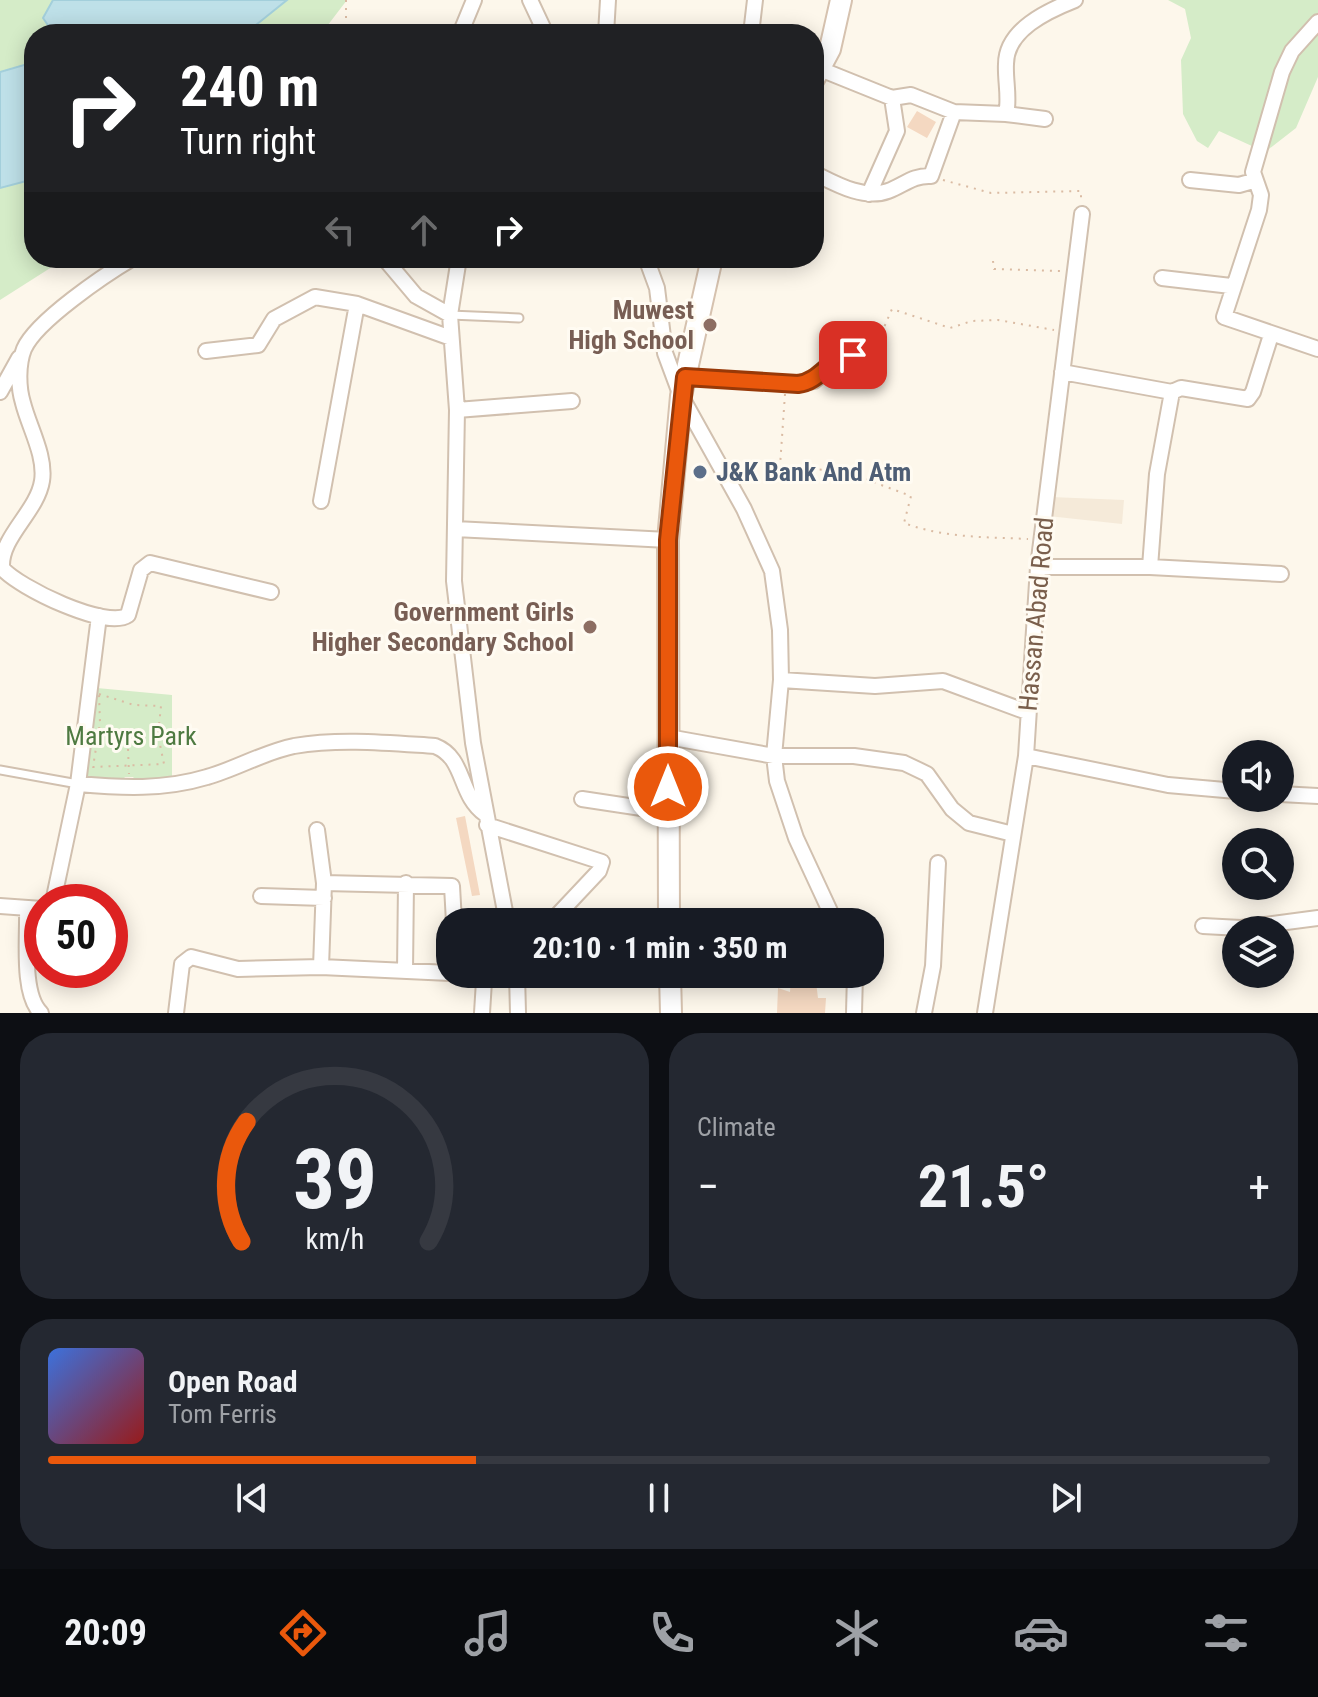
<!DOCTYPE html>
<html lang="en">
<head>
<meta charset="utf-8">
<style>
  body { margin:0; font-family:"Roboto Condensed",sans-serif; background:#242831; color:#f1f3f6; height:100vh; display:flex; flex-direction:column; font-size:30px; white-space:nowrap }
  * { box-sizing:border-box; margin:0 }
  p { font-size:26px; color:#9ea1a6 }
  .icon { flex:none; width:44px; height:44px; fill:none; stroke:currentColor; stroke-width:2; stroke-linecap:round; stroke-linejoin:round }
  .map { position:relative; height:1013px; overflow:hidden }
  .drawer { display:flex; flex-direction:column; gap:20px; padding:20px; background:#0d0f14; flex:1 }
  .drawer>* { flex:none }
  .hud { position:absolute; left:24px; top:24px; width:800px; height:244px; border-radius:32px; box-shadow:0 4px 20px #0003; background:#202124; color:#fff; overflow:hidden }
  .tools { position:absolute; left:1222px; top:740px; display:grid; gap:16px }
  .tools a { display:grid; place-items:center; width:72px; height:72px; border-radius:50%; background:#171b24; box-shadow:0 4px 20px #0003; font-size:40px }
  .speed { position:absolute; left:24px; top:884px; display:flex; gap:16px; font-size:40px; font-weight:700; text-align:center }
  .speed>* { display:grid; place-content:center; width:104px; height:104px; border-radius:50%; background:#171b24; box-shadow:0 4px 20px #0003; line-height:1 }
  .speed .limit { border:12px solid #d22; background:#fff; color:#111 }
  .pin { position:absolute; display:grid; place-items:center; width:68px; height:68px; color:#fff; margin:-34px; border-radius:16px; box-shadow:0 4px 12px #0006 }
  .me { position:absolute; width:88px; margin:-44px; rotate:0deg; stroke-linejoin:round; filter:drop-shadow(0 0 6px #0008) }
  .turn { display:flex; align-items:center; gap:28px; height:168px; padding:0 24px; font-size:36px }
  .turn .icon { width:104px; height:104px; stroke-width:2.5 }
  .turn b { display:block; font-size:56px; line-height:68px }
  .lanes { display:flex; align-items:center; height:76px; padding:0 24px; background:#0003; justify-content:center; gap:40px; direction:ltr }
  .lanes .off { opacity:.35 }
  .big { font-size:60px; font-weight:700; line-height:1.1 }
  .drawer .tile { flex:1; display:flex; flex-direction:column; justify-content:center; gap:12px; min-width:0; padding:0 28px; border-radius:32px; background:#242831 }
  .drawer .dial { align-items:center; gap:0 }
  .dial svg { height:208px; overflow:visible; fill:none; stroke:#363941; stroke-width:7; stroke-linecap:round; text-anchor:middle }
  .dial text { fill:#f1f3f6; stroke:none }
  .song { display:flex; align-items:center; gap:24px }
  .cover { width:96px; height:96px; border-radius:12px; background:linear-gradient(135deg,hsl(220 70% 55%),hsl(0 70% 35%)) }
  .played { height:8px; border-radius:4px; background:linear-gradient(90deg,#ea580c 35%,#363941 35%) }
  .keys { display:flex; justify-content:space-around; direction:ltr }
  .heat { display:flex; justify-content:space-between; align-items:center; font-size:44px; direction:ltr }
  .drawer .tiles { flex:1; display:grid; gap:20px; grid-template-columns:1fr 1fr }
  .tile:last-child { grid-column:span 2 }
  .trip { position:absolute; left:436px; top:908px; width:448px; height:80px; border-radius:32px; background:#171b24; box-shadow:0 4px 20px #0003; font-weight:700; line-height:80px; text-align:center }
  .tab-bar { display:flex; height:128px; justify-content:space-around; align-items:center; background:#090b0e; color:#9ea1a6 }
  .tab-bar .icon { width:56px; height:56px }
  .tab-bar .selected { color:#ea580c }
  .tab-bar b { font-size:36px; color:#f1f3f6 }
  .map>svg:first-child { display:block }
  .residential { fill:#f5ead9 }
  .green { fill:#d5ecc8 }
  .water { fill:#bee0e8; stroke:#a3cfdb; stroke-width:2 }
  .building { fill:#f4d8c1 }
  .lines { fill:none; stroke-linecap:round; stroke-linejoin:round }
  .lane-casing { stroke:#d1c0af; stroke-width:11 }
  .street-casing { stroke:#d1c0af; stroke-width:18 }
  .secondary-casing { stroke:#d6c2af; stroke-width:24 }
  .path { stroke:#dabba3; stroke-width:2; stroke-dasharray:2 6; stroke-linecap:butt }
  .lane { stroke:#fff; stroke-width:7 }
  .street { stroke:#fff; stroke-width:14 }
  .secondary { stroke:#fff; stroke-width:20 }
  .route-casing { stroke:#983908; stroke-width:20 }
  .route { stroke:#ea580c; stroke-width:14 }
  .education-dot { fill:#8d6e63; stroke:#fffbf2; stroke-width:3 }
  .service-dot { fill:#5c6f8a; stroke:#fffbf2; stroke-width:3 }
  .labels { text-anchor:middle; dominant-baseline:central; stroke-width:6; stroke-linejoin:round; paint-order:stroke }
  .education-label { font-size:26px; font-weight:bold; fill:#785e54; stroke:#fffbf2; text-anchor:end }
  .service-label { font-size:26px; font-weight:bold; fill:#4e5e75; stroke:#fffbf2; text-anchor:start }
  .street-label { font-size:26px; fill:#7a5f4c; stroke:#fffbf2 }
  .park-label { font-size:26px; fill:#4e7a41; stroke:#fffbf2 }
</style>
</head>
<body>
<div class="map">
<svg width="1318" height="1013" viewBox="0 0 1318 1013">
  <rect width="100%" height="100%" fill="#fdf7eb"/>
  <!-- residential -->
  <path class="residential" d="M1051,497l73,3 -2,24 -74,-8z"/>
  <!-- green -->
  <path class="green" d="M0,0h347l-26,34h-287v224h32l-66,42z
    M1168,0h150v77l-22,51 -31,24 -46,-21 -11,17 -11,-7 -14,-27 -2,-54 10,-22 -6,-29z
    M97,688l75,7v82l-33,7 -6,-7h-8l-6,7 -35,-6z"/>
  <!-- water -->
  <path class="water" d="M53,0h234l-41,33 -18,-6 -7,7h-167l-11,-16z
    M34,62v117l-34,9v-116z"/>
  <!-- building -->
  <path class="building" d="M917,111l19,11 -9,16 -20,-11z
    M465,816l15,79 -8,1 -16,-78z
    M791,974h24l3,24h8l-1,15h-48l1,-25 12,4z"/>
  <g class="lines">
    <!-- lane casing -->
    <g class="lane-casing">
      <path id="lane" d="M450,315l69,3
        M0,770l78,14"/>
    </g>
    <!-- street casing -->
    <g class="street-casing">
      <path id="street" d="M530,0l16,34
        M1318,22l-26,29 -10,21 -29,100 8,23 -2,15 -35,107 94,32
        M460,34l14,-34
        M606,34l2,-34
        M751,34l4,-34
        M820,69l72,29 19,-3 43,17
        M1006,114l39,5
        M814,173c22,11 50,27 74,18 16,-6 25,-16 43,-15l23,-64 52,2c4,-15 -1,-34 0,-50 0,-34 41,-53 69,-64
        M1190,180l49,5 14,-4
        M869,194l28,-63 -5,-33
        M133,258c-27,16 -97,63 -109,91 -6,15 -6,38 -1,54 6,24 23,53 19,78 -5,31 -42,56 -40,87 17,20 105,62 126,47l13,-45 9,-7 121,29
        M384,258l32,38 34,19
        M459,258l-9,57 7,95 -3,171 19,162 34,179
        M646,258l11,30 8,65 16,43 63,113 28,62 8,59 1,50 -7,76 3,25 19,57 39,84
        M1162,278l69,8
        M206,351l52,-6 16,-26 41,-22 42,7 94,34
        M1062,372l110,20
        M685,377l113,7 16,-3 32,-26 23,6
        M0,392l19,-34
        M457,410l115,-9
        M321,501l36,-197
        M455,529l213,11
        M1038,567h112l131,7
        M1150,567l7,-93 15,-82 9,-4 67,11 5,-7 18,-57
        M781,680l94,6 68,-5 84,31
        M668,737l106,19h80l50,7 23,11 25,35 17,14 44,11
        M1026,756l142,29 68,6
        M78,784c44,4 86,6 129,-7 29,-8 57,-25 87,-31 46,-8 95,-3 141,0 31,12 23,49 50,68
        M1280,794l38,2
        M582,799l86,13
        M487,825l115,37 -3,9 -48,51
        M317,830l7,53 -3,84
        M324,883l128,3 2,36
        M261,896l63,2
        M53,902l25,-118 21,-168
        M0,906l42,3
        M27,909c1,27 -6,85 14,104
        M1203,926l38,2 77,-10
        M405,971l1,-88
        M462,974l17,2 5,5 -2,32
        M517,974l1,39
        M176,1013l6,-49 9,-7 47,12 83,-2 129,6
        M854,1013l1,-39
        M924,1013l9,-47 5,-103
        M985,1013l41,-257 12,-189 44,-353"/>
    </g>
    <!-- secondary casing -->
    <g class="secondary-casing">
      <path id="secondary" d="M814,79l16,-30 11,-49
        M669,922l-1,-382 13,-144 31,-138
        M670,974l1,39"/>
    </g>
    <!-- path -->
    <path class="path" d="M346,34v-34
      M943,180l48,13 90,-2v9
      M993,261l1,8 67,2
      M875,348l17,-39 58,19 22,-7 26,-1 56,10
      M785,394l-5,72 66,6 65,24 -7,27c40,15 82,14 124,16
      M99,694l35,11 27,1 -3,29 6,29 -71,3 7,-44z
      M128,749l1,25"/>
    <!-- lane -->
    <use href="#lane" class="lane"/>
    <!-- street -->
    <use href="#street" class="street"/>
    <!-- secondary -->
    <use href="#secondary" class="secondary"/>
  </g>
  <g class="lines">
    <!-- route casing -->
    <g class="route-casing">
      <path id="route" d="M668,787v-247l17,-163 113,7c24,-3 32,-29 55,-29"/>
    </g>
    <!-- route -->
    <use href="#route" class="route"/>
  </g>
  <!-- markers -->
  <g class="education-dot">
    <circle cx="710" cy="325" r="8"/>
    <circle cx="590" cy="627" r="8"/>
  </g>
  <circle class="service-dot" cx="700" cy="472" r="8"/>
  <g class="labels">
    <!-- education labels -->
    <g class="education-label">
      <text x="694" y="310">Muwest<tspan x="694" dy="30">High School</tspan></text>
      <text x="574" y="612">Government Girls<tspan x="574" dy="30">Higher Secondary School</tspan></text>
    </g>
    <!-- service labels -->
    <g class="service-label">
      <text x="716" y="472">J&amp;K Bank And Atm</text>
    </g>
    <!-- street labels -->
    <g class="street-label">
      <text transform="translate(1036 614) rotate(-85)">Hassan Abad Road</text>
    </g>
    <!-- park labels -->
    <g class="park-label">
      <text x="131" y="736">Martyrs Park</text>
    </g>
  </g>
</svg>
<div class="tools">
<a><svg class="icon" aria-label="sound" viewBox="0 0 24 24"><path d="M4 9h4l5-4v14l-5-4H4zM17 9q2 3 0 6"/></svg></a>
<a><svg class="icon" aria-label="search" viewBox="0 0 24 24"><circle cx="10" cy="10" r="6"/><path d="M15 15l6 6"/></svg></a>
<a><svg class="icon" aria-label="layers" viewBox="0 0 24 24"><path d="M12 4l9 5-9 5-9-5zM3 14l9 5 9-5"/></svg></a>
</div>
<div class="speed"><div class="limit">50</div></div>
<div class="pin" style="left:853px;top:355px;background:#d93025"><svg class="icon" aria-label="arrive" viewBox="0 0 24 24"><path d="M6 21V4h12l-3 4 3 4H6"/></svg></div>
<svg class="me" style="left:668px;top:787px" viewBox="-20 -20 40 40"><circle r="17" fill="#ea580c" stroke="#fff" stroke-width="3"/><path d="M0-11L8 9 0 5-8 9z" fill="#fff"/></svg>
<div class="trip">20:10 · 1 min · 350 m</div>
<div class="hud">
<div class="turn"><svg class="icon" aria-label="right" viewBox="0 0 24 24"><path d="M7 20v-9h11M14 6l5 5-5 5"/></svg><div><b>240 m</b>Turn right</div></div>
<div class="lanes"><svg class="icon off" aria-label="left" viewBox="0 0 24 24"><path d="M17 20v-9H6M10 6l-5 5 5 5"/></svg><svg class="icon off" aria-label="ahead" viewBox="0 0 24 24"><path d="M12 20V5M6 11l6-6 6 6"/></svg><svg class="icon" aria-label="right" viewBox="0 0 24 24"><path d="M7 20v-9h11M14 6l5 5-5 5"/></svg></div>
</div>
</div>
<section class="drawer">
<div class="tiles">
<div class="tile dial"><svg viewBox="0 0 100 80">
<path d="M14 69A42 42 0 1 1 86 69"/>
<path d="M14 69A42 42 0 0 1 16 23" stroke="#ea580c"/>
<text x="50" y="56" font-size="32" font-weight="700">39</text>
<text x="50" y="72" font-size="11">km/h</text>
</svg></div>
<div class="tile"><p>Climate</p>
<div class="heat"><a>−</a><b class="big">21.5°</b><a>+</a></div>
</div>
<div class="tile">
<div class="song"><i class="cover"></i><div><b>Open Road</b><p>Tom Ferris</p></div></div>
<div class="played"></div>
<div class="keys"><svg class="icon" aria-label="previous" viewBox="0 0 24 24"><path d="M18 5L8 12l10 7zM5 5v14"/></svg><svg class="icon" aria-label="pause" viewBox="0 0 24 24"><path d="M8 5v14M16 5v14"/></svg><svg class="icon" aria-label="next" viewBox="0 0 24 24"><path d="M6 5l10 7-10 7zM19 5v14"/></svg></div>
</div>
</div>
</section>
<nav class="tab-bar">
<b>20:09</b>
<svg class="icon selected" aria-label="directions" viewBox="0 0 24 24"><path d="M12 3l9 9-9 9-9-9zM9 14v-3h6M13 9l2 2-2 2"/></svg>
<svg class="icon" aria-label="music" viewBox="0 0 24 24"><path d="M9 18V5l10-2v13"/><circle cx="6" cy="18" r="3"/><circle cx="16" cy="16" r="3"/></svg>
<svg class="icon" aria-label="phone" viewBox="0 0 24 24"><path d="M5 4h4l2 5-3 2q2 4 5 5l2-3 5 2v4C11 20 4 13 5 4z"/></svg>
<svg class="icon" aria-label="climate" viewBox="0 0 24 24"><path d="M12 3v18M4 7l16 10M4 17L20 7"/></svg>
<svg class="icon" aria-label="car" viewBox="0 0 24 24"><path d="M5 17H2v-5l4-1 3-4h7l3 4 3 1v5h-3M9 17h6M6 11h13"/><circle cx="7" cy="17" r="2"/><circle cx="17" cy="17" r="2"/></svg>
<svg class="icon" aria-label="filters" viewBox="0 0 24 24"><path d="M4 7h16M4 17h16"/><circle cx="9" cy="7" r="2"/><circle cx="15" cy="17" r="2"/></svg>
</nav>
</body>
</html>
